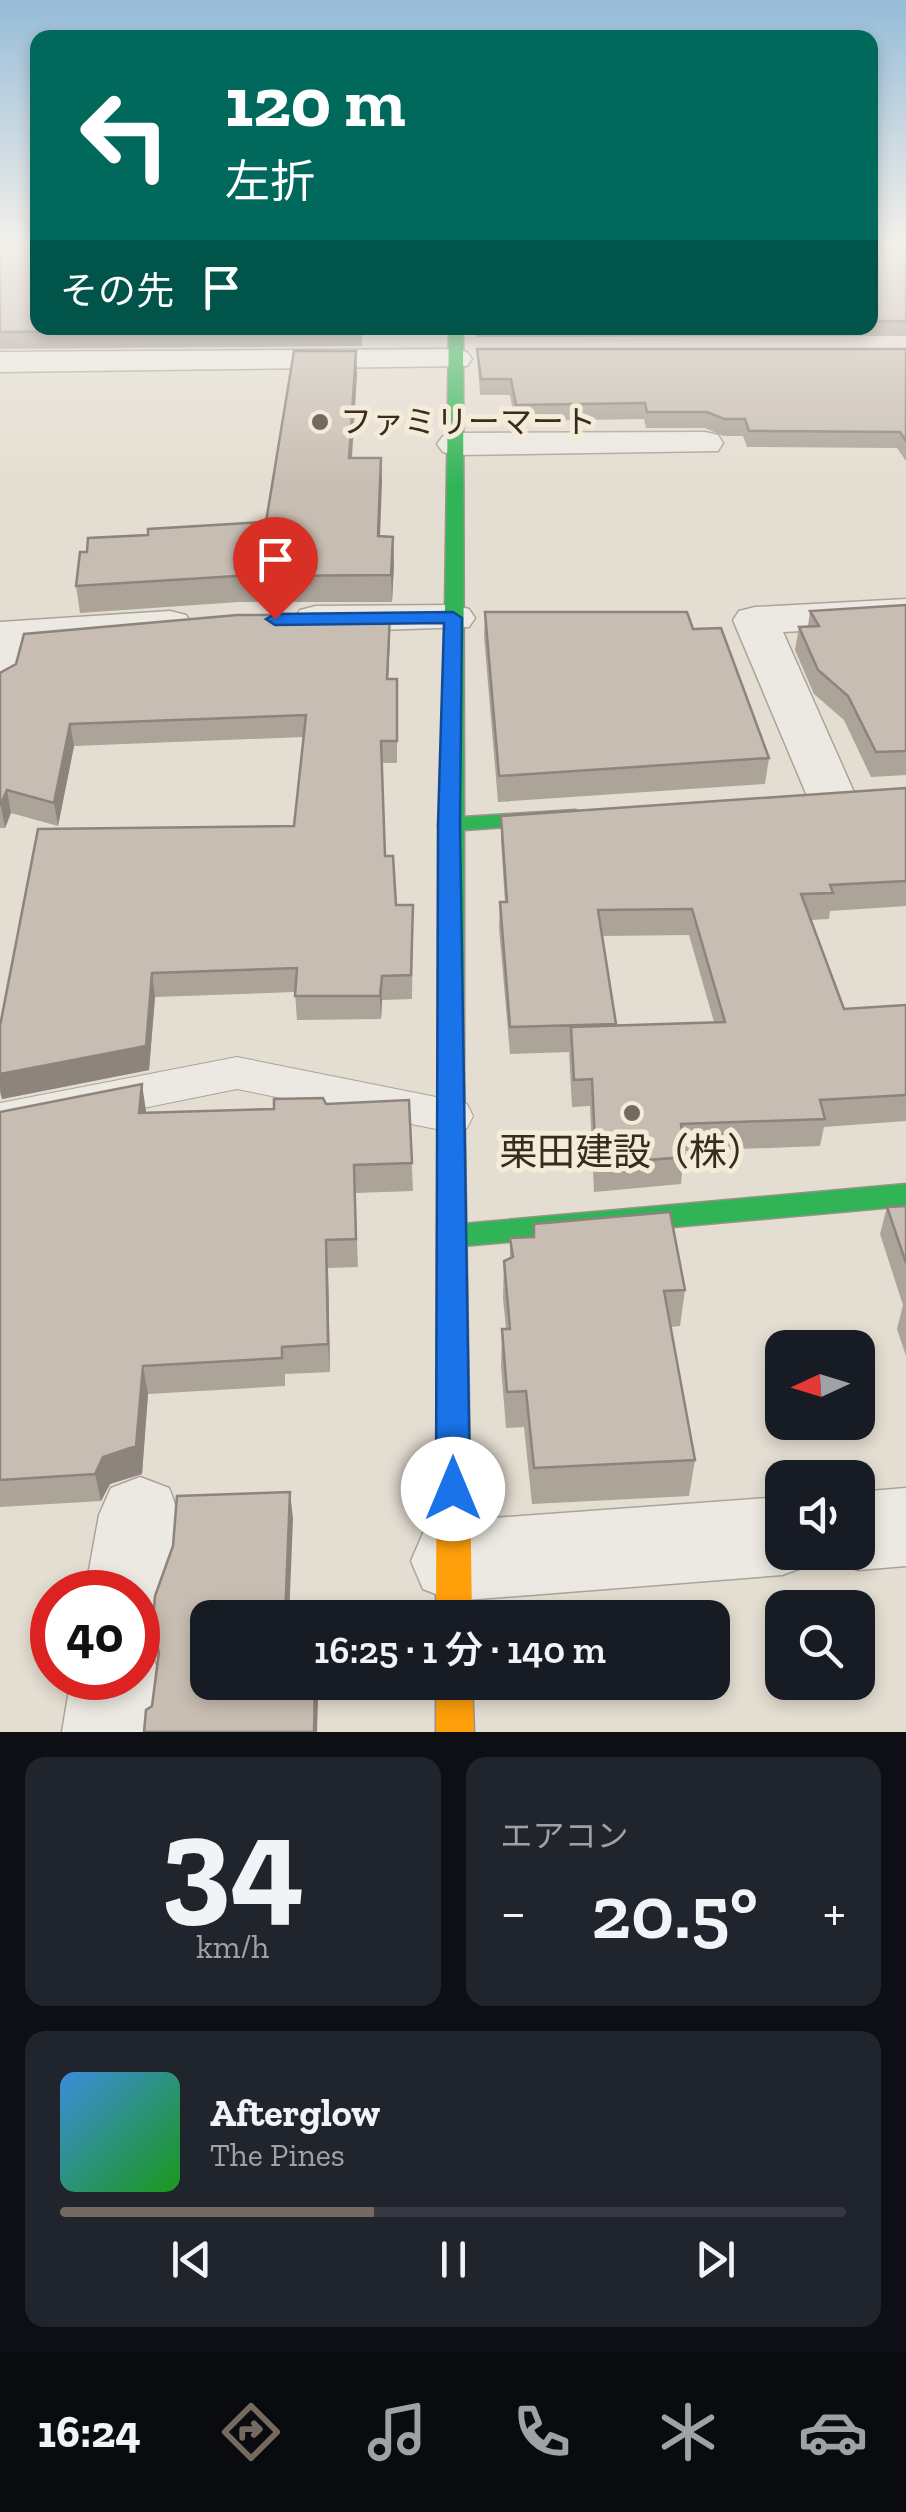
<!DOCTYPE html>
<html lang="ja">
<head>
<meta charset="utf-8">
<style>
  body { margin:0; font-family:"Zilla Slab","Noto Sans JP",serif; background:#20242c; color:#f1f3f6; height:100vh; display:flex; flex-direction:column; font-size:38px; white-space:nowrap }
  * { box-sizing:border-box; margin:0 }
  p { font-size:32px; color:#9ea1a6 }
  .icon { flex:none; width:55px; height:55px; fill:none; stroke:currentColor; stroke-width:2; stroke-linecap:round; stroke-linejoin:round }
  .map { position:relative; height:1732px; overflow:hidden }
  .side { display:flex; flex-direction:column; gap:25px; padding:25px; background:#0d0f14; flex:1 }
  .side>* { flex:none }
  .banner { position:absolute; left:30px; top:30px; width:848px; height:305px; border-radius:20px; box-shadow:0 5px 15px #0003; background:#00695c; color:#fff; overflow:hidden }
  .needle { width:65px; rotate:266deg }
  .buttons { position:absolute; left:765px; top:1330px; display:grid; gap:20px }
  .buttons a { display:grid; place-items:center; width:110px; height:110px; border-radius:20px; background:#171b24; box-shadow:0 5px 15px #0003; font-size:50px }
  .speed { position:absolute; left:30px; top:1570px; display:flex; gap:20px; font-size:50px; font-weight:700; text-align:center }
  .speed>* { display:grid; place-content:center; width:130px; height:130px; border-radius:50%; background:#171b24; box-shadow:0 5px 15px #0003; line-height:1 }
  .speed .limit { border:15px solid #d22; background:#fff; color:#111 }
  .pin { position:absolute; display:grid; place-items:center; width:85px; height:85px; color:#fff; margin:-102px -42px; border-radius:50% 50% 50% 0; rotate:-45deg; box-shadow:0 0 10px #0007 }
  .pin .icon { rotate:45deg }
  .me { position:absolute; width:110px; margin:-55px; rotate:0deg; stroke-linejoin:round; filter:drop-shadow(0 0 8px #0008) }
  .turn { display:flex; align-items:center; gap:35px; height:210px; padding:0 30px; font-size:45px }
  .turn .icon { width:130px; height:130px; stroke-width:2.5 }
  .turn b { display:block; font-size:70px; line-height:85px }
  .then { display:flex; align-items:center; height:95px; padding:0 30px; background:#0003; gap:20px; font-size:38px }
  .big { font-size:75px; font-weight:600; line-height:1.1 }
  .side .widget { flex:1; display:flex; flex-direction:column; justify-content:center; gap:15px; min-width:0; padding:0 35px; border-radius:20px; background:#20242c }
  .side .dial { align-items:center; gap:0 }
  .dial b { font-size:130px; line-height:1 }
  .song { display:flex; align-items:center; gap:30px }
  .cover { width:120px; height:120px; border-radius:15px; background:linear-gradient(135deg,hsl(210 70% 55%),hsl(120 70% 35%)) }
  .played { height:10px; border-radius:5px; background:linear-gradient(90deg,#746a5f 40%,#363941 40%) }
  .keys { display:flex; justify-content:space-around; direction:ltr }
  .heat { display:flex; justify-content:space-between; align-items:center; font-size:55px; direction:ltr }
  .side .tiles { flex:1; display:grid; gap:25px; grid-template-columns:1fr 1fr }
  .widget:last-child { grid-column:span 2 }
  .trip { position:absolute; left:190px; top:1600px; width:540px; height:100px; border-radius:20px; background:#171b24; box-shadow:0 5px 15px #0003; font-weight:600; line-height:100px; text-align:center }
  .dock { display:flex; height:160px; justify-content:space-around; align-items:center; background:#090b0e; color:#9ea1a6 }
  .dock .icon { width:70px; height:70px }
  .dock .active { color:#746a5f }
  .dock b { font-size:45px; color:#f1f3f6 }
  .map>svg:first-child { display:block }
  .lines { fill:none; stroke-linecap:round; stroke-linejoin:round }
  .lane-casing { stroke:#aaa399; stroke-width:2 }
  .street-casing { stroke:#aaa399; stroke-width:3 }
  .fast-casing { stroke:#99928a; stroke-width:3 }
  .slow-casing { stroke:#99928a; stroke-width:3 }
  .lane { fill:#ece9e2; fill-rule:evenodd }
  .street { fill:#ece9e2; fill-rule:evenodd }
  .fast { fill:#30b455; fill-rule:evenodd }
  .slow { fill:#ff9f0a; fill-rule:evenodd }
  .wall { fill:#aca399; fill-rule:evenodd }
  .shaded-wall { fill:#8c847d }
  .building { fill:#c8bdb2; stroke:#8c847d; stroke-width:2.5 }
  .route { fill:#1a73e8; stroke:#114b97; stroke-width:2.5 }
  .poi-dot { fill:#746a5f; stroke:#f4ebd8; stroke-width:4 }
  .labels { text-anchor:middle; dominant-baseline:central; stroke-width:10; stroke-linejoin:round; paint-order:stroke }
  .far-poi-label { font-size:32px; fill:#382c21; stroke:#f4ebd8; text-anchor:start }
  .poi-label { font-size:38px; fill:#382c21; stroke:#f4ebd8 }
</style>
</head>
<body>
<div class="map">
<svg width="906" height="1732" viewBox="0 0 906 1732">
  <rect width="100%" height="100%" fill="#e4ddd1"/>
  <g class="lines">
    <!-- lane casing -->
    <g class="lane-casing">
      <path id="lane" d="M12,626l15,9 -11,49 -16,10v-64z
        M237,1057l214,43 16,4 6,12 -6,12 -16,4 -214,-43 -237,48v-34z"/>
    </g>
    <!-- street casing -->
    <g class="street-casing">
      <path id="street" d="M455,349l12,3 5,7 -5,7 -467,6v-20z
        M705,432l13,3 5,8 -5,8 -262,4 -13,-3 -6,-8 6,-8 13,-3z
        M906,599v26l-123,7 74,167 -8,11 -18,5 -18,-5 -80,-190 6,-9 16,-4z
        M453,605l16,4 6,9 -6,9 -153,5 -16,-4 -6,-9 6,-9 16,-4z
        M170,611l16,4 6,9 -6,9 -186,17v-28z
        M140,1477l29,11c19,42 7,92 -11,133l-20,9v-38h-53l14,-77 12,-27z
        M906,1488v78l-48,4 -29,-12 -3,-6h32v-60z
        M782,1497v55h34l-4,12 -30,11 -329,26 -30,-12 -12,-28 12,-28 30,-12z
        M138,1642l10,4 13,32 -7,54h-92l9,-54h67z"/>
    </g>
    <!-- fast casing -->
    <g class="fast-casing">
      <path id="fast" d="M449,328h14l1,489 112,-7 11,6 -11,6 -112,8v243l-4,7h-18l-4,-7 4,-243 -4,-5 4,-5z
        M906,1184v22l-455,41 -10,-3 -4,-8 4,-8 10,-3z"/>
    </g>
    <!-- slow casing -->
    <g class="slow-casing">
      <path id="slow" d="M451,1064l9,2 4,7 8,545h-36l2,-545 4,-7z
        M436,1682h36l2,50h-38z"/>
    </g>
    <!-- lane -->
    <use href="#lane" class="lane"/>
    <!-- street -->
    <use href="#street" class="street"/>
    <!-- fast -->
    <use href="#fast" class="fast"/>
    <!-- slow -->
    <use href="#slow" class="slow"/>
  </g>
  <!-- wall -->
  <path class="wall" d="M0,244l38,84h324v18l-362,3z
    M870,244h36v92l-430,1 -1,-9h395z
    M477,349h429v112l-9,-13 -150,-1 -4,-11h-20l-18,-8h-59l-2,-9 -129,2 -5,-26h-30z
    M357,373l-5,85h29l-1,78 14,27 -2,39h-153l-159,11 -4,-27 11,-34 61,-17 118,-13z
    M906,605v170l-35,2 -27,-57 -30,-26 -19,-44 4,-23 9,-1 2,-15z
    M485,612l208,17 76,129 -4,26 -267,18 -14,-166z
    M390,635l-2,44h9v84h-15l3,93 11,49h17l-1,94 -30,1 -1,19 -84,1 -2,-28 -140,5 -6,73 -147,29 -2,-6v-67l294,-200 9,-89 -229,9 -16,80 -47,-13 -6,15h-5v-155z
    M906,788v118l-76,5 -1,8 -18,1 33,89 62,-4v116l-82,6 -4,19 -136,5 -3,33 -87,8 -4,-86 -18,1 -3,-55 -59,2 -11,-126 1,-26h5l-4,-61v-25zM689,935l25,87 -98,3 -14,-89z
    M409,1100l4,91 -58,2 3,74 -30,1 2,104 -45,2v12l-137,8 -6,80 -32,10 -9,17 -101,6v-395l146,1 128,-4 52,-5z
    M906,1206v150l-9,-27 6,-24 -23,-71 7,-27z
    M534,1224l151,66 -5,36 -9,1 24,133 -6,36 -157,8 -8,-77 -18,1 -5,-62 1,-37h4l-3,-31 1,-37 6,-2v-21l23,-1z"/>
  <!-- shaded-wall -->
  <path class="shaded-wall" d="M356,351l1,22 -7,110 -1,-25z
    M381,458l1,24 -3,80 -1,-26z
    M393,537l1,26 -2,39 -1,-27z
    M390,614v21l-3,65v-21z
    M70,724l4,22 -16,80 -4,-23z
    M7,790l4,23 -6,15 -4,-22z
    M152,973l3,24 -6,73 -147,29 -2,-11v-14z
    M382,976v24l-1,19 -1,-23z
    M142,1084l4,27 -2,29 -5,-27z
    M326,1240l2,28 2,104 -2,-28z
    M143,1366l5,28 -6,80 -32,10 -9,17 -6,-27z
    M290,1492l3,27 -4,99h-4z
    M315,1682l3,18 -1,32h-3z"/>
  <!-- building -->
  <path class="building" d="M0,244h38v84h323v1l-361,3z
    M870,244h36v77h-36z
    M477,349h429v92l-6,-9 -151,-1 -4,-12h-21l-17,-7h-60l-2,-9 -129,2 -5,-26h-30z
    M294,351h62l-7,107h32l-3,78 15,1 -2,38 -155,1 -160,10 4,-34h7l1,-14 60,-3v-6l118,-7z
    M906,605v146l-30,1 -28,-56 -30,-26 -19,-43 20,-1 -9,-15z
    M485,612h202l6,17 28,-1 48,130 -270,18z
    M390,614l-3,65h10v62h-16l4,115h8l3,49h17l-2,70 -29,1 -2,20h-85l2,-28 -145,5 -6,73 -146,28v-48l38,-197 256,-3 12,-111 -236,9 -16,79 -47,-13 -7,16v-133l16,-9 8,-30 213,-19z
    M906,788v93l-76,4 3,8 -32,1 43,115 62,-4v90l-86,5 5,19 -144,5 4,33 -89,7 -4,-85 -18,1 -3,-53 154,-5 -33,-113 -94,1 18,114 -106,3 -10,-125h7l-6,-86z
    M142,1084l-3,29 135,-4v-10l49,-1 3,6 83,-4 3,63 -58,2 2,74 -30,1 2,104 -46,3v11l-139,8 -7,80 -33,11 -8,17 -95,6v-368z
    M906,1206v57l-19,-56z
    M670,1212l15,78 -21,1 31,169 -161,8 -8,-77 -19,1 -5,-63h8l-6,-68 9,-4 -3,-19 24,-1v-13z
    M290,1492l-5,126h-77v64h107l-1,50h-170l2,-22 6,-4 7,-54 -7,-19 3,-37 18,-50 4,-50z"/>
  <!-- sky -->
  <linearGradient id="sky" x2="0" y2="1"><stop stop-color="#96bcd8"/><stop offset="0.5" stop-color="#f3f0ea"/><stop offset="1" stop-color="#f3f0ea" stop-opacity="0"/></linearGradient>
  <rect width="906" height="487" fill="url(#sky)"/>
  <!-- route -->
  <path class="route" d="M453,612l9,6 -2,206 10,665 -5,11 -12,4 -12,-4 -5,-11 2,-665 6,-201 -169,2 -9,-6 9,-5z"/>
  <!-- markers -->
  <g class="poi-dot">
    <circle cx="320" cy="422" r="10"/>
    <circle cx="632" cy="1113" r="10"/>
  </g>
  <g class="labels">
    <!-- far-poi labels -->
    <g class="far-poi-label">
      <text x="340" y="422">ファミリーマート</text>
    </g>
    <!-- poi labels -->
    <g class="poi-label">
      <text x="632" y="1152">栗田建設（株）</text>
    </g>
  </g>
</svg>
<div class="buttons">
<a><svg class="needle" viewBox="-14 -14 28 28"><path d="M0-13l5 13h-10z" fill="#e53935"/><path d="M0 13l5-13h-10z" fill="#9ea1a6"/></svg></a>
<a><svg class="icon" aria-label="sound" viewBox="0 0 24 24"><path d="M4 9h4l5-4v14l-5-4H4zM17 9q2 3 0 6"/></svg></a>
<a><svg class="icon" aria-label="search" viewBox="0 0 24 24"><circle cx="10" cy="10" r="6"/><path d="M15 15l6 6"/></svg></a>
</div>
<div class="speed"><div class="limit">40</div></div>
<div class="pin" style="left:275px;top:619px;background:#d93025"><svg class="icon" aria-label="arrive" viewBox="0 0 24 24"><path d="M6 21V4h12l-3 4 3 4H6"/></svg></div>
<svg class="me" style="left:453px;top:1489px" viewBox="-20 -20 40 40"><circle r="19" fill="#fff"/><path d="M0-13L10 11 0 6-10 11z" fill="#1a73e8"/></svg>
<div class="trip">16:25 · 1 分 · 140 m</div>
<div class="banner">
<div class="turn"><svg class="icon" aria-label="left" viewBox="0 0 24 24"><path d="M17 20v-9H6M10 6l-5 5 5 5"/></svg><div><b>120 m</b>左折</div></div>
<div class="then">その先<svg class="icon" aria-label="arrive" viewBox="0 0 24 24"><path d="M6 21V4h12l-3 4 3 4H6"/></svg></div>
</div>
</div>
<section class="side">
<div class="tiles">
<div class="widget dial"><b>34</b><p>km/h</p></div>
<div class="widget"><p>エアコン</p>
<div class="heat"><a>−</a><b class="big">20.5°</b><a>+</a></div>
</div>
<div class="widget">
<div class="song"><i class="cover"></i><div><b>Afterglow</b><p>The Pines</p></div></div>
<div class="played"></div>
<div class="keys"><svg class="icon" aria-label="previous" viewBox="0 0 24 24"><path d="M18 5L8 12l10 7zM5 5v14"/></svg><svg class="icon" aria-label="pause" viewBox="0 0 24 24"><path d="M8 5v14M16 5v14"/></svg><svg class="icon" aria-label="next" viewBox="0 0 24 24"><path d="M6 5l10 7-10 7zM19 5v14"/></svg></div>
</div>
</div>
</section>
<nav class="dock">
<b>16:24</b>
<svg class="icon active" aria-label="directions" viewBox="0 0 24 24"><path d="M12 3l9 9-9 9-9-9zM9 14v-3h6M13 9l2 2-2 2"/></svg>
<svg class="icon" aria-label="music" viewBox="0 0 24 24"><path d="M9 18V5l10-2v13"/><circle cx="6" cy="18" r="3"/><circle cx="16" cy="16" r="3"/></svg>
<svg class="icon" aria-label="phone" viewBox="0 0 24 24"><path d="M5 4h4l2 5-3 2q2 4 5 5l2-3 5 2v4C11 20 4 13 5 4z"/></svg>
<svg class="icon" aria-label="climate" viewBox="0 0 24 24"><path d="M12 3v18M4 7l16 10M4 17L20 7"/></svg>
<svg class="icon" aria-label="car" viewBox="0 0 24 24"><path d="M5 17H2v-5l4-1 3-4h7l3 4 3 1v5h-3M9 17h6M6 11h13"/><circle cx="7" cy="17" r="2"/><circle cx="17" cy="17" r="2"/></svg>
</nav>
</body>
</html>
